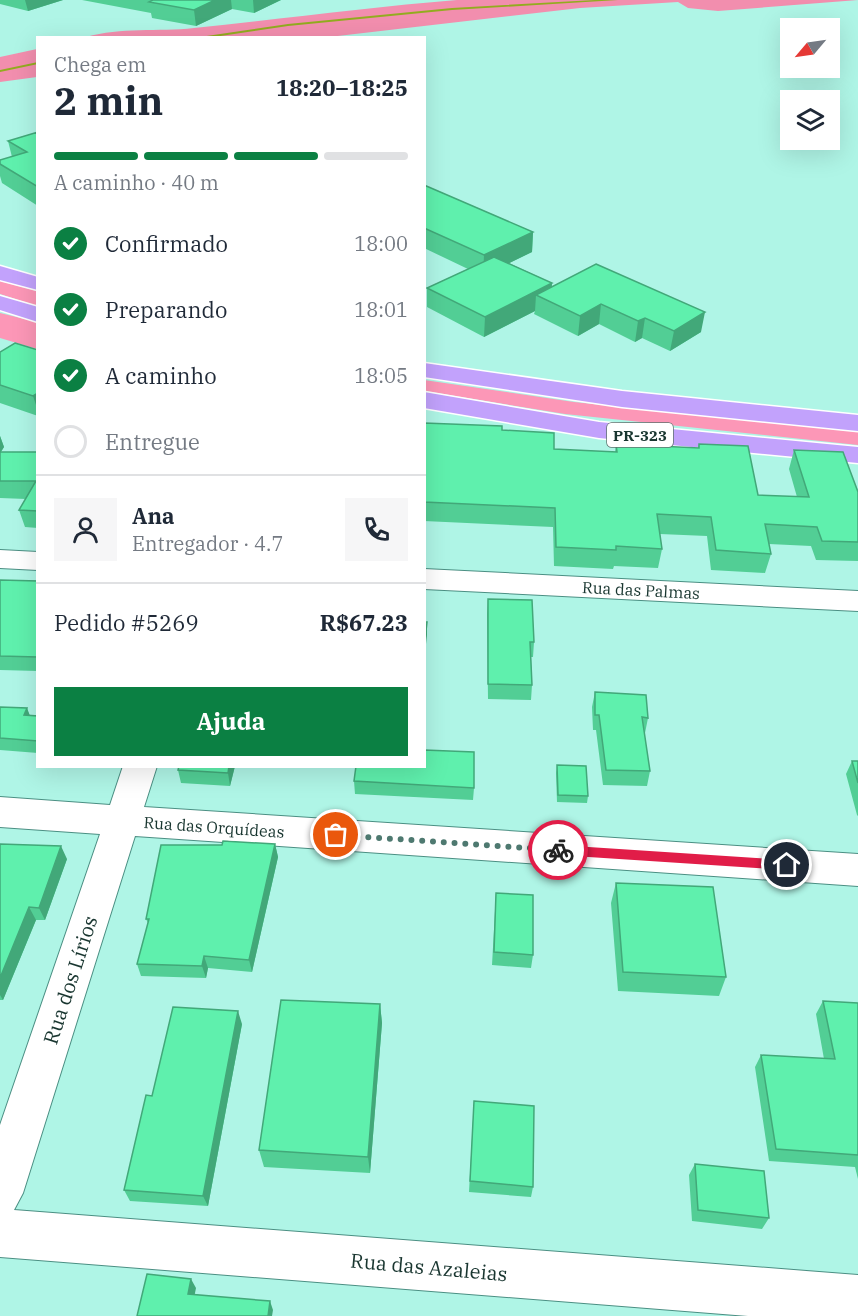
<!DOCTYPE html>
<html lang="pt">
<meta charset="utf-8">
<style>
:root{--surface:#fff;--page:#f6f6f7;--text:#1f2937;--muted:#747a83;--line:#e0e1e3;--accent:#0b8043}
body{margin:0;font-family:"IBM Plex Serif",serif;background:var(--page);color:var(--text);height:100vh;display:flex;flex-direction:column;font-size:22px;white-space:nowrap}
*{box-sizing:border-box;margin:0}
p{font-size:20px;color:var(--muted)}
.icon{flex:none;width:33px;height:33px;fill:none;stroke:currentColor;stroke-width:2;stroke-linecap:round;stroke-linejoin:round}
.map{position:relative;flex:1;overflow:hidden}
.drawer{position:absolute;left:36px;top:36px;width:390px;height:732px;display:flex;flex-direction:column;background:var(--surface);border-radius:0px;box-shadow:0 6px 24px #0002}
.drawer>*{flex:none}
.needle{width:39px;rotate:241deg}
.controls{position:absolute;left:780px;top:18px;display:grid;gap:12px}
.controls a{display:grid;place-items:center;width:60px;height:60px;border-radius:0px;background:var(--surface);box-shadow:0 6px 24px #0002;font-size:30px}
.pin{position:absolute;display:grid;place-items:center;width:51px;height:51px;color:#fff;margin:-26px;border:3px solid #fff;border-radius:50%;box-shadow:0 2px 6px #0007}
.courier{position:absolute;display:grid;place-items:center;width:60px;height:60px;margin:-30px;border:4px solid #e11d48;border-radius:50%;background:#fff;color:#222;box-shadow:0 2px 8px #0007}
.head em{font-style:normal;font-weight:800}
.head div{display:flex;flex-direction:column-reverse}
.head{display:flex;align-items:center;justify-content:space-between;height:102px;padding:0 18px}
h1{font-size:39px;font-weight:800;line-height:45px}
.bar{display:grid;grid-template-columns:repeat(4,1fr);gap:9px 6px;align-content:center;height:72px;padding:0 18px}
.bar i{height:8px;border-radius:4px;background:var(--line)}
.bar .selected{background:var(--accent)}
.bar p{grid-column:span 4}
.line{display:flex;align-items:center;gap:15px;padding:0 18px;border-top:2px solid var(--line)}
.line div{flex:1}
.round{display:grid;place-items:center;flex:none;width:63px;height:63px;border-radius:0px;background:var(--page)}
ol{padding:0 18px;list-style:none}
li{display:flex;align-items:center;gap:18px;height:66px}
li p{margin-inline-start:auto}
li .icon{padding:6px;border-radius:50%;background:var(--accent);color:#fff;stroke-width:4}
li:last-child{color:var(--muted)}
li i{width:33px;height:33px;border:3px solid var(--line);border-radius:50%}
.cta{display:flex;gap:12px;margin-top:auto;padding:12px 18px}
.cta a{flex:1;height:69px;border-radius:0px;background:var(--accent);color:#fff;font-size:24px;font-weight:800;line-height:69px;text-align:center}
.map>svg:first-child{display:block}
.green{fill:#fc97b7}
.forest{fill:#f28eae}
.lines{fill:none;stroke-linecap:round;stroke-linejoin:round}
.stream{fill:#92ac1f;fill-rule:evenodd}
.minor-casing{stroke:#4b8f83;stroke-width:2}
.highway-casing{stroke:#fff;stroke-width:3}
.minor{fill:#fff;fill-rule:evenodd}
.highway{fill:#c2a2fc;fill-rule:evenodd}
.wall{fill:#52ce95}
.shaded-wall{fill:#42a879}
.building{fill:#5ff0ad;stroke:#42a879;stroke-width:1.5}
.route{fill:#e11d48}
.done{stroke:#4e7970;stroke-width:6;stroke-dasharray:0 10.8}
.labels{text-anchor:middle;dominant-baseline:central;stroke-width:6;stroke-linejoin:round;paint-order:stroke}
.shield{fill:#fff;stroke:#5e726e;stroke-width:1.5}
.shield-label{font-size:15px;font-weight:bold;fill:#193630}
.street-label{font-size:16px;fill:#193630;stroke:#fff}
.near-street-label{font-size:20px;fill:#193630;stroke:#fff}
</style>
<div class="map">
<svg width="858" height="1316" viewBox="0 0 858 1316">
<rect width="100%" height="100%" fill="#aff5e6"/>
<path class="green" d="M 0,281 L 37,291 L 37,306 L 0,294 Z
M 0,313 L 37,322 L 37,349 L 0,338 Z
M 424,380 L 574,402 L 858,432 L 858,445 L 565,414 L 425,391 Z"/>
<path class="forest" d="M 457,0 L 858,0 L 718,11 L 688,8 L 678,2 L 580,8 L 329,37 L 86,37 C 121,27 158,32 194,28 C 282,19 369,7 457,0 Z
M 37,49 L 37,77 L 0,82 L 0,57 Z"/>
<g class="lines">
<path class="stream" d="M 595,0 L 618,0 L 452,10 L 288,26 L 207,38 L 193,38 L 288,24 L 452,8 Z
M 38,62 L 38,64 L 0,72 L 0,70 Z"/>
<defs>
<path id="minor" d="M 0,550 L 38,552 L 38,570 L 0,568 Z
M 424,569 L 858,591 L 858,611 L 424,589 Z
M 123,766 L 157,766 L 144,807 L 858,854 L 858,886 L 135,836 L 23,1193 L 14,1210 L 858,1275 L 858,1316 L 748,1316 L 0,1257 L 0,1125 L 100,834 L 0,827 L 0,797 L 110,805 Z"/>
<path id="highway" d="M 0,266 L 38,277 L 38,290 L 0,280 Z
M 0,296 L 38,307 L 38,322 L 0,310 Z
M 424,363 L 622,391 L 858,415 L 858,431 L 622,407 L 424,377 Z
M 424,392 L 599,422 L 858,447 L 858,463 L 599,438 L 424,408 Z"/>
</defs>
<use href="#minor" class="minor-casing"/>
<use href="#highway" class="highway-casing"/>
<use href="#minor" class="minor"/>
<use href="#highway" class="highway"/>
</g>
<path class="wall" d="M 0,0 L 63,0 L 28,11 L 0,4 Z
M 82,0 L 281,0 L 254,13 L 232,9 L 196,26 L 152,18 L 151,13 Z
M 38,132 L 38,206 L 2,183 L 0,176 L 0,160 L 12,157 L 8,141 Z
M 424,185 L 533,232 L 532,252 L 509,263 L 552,283 L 552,287 L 701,332 L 670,351 L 642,338 L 635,342 L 599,324 L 578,336 L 534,314 L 535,311 L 484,337 L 427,307 L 427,288 L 468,269 L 424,248 Z
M 38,350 L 38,416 L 0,403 L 0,352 Z
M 424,423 L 502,430 L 554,449 L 615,452 L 616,444 L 698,448 L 699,444 L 758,495 L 797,497 L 789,469 L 794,450 L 858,492 L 858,561 L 816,560 L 811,546 L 769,544 L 771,554 L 765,573 L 711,570 L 707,536 L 660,534 L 662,549 L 658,568 L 614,566 L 613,569 L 554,566 L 553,527 L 424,521 Z
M 0,436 L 4,447 L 1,452 L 38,452 L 38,528 L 25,527 L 19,510 L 26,499 L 0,498 Z
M 0,580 L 38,581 L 38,671 L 0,670 Z
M 488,599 L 534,642 L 533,657 L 531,657 L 532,685 L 531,700 L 488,699 L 487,614 Z
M 595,692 L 648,718 L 645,733 L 644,732 L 650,771 L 647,786 L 603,785 L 596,730 L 593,730 L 592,707 Z
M 0,707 L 27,708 L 29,715 L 38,716 L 38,753 L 0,750 Z
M 852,761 L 858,761 L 858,816 L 857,815 L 846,774 Z
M 557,765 L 588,796 L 587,803 L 557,802 L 556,773 Z
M 179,766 L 235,766 L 230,786 L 181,783 L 178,770 Z
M 354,781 L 474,788 L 473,800 L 355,794 Z
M 0,844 L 67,859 L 45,920 L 36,920 L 3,1000 L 0,1000 Z
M 275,844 L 278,857 L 252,972 L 208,968 L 206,978 L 141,976 L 137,964 L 148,923 L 146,919 L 222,845 Z
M 616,883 L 726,977 L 719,996 L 618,991 L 611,903 Z
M 496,893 L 533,955 L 531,968 L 492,965 Z
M 823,1001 L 858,1003 L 858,1179 L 855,1167 L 769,1161 L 755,1067 L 761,1055 L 824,1059 L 816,1014 Z
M 380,1004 L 382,1023 L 370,1173 L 264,1167 L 259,1150 Z
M 242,1024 L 208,1206 L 130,1201 L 124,1190 L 152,1096 Z
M 474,1101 L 533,1187 L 531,1197 L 469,1192 Z
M 695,1164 L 769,1218 L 762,1229 L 692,1221 L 689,1175 Z"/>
<path class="shaded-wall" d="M 25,0 L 63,0 L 28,11 Z
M 215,0 L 231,0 L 232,9 L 196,26 L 194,10 Z
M 253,0 L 281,0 L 254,13 Z
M 533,232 L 532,252 L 483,276 L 484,255 Z
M 552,283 L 550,302 L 536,295 L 535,311 L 484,337 L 485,317 Z
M 601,304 L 599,324 L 578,336 L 580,316 Z
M 705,312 L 701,332 L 670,351 L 674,331 Z
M 645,318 L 642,338 L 635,342 L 638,321 Z
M 38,393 L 38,411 L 33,396 Z
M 0,436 L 4,447 L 0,453 Z
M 427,622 L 427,635 L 424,662 L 424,649 Z
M 27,708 L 32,721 L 24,715 Z
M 229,766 L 235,766 L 230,786 L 228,773 Z
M 275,844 L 278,857 L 252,972 L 249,960 Z
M 61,846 L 67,859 L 45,920 L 39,908 Z
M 29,907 L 36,920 L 3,1000 L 0,995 L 0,978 Z
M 204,956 L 208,968 L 206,978 L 202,966 Z
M 380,1004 L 382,1023 L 370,1173 L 368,1157 Z
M 238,1011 L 242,1024 L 208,1206 L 203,1196 Z
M 191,1279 L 196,1288 L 193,1303 L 188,1294 Z
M 270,1301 L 273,1310 L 272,1316 L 268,1316 Z"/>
<path class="building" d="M 153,0 L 215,0 L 194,10 L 149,2 Z
M 38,132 L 38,187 L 0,164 L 0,160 L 27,152 L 8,141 Z
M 424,185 L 533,232 L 484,255 L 424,228 Z
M 494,257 L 552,283 L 485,317 L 427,288 Z
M 596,264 L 705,312 L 674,331 L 645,318 L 638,321 L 601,304 L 580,316 L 536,295 Z
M 15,343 L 38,350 L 38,393 L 33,396 L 0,385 L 0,352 Z
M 424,423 L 502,426 L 502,430 L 554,433 L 554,449 L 617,452 L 616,444 L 699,448 L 699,444 L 748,446 L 758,495 L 809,497 L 794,450 L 843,452 L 858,492 L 858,542 L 822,541 L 817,527 L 765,524 L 771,554 L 716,550 L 711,517 L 657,514 L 662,549 L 616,546 L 616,550 L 556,547 L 555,508 L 424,502 Z
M 0,452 L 38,452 L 38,511 L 19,510 L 36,481 L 0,481 Z
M 0,580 L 38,581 L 38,657 L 0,656 Z
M 488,599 L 532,600 L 534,642 L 530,642 L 532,685 L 488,684 Z
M 424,622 L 427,622 L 424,649 Z
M 595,692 L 646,695 L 648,718 L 642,717 L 650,771 L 606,770 L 599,715 L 595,715 Z
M 0,707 L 27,708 L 24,715 L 38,716 L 38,741 L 0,738 Z
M 424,750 L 474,752 L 474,788 L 354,781 L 356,766 L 424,766 Z
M 852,761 L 858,761 L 858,783 Z
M 557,765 L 586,766 L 588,796 L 558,795 Z
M 179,766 L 229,766 L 228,773 L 178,770 Z
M 223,841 L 275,844 L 249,960 L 204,956 L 202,966 L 137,964 L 149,919 L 146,919 L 161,845 L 222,845 Z
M 0,844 L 61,846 L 39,908 L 29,907 L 0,978 Z
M 616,883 L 713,887 L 726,977 L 623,972 Z
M 496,893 L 533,895 L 533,955 L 494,952 Z
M 281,1000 L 380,1004 L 368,1157 L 259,1150 Z
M 823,1001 L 858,1003 L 858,1155 L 776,1149 L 761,1055 L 835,1059 Z
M 173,1007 L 238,1011 L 203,1196 L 124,1190 L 146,1095 L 152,1096 Z
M 474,1101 L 534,1106 L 533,1187 L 470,1181 Z
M 695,1164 L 764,1171 L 769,1218 L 698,1210 Z
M 147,1274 L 191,1279 L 188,1294 L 270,1301 L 268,1316 L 137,1316 Z"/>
<path class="route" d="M 558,845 L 787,860 L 793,865 L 787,870 L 558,855 L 552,850 Z"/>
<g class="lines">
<path class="done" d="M 336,835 L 558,850"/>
</g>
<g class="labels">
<rect class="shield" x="607" y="423" width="66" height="24" rx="4.5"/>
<g class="shield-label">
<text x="640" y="435">PR-323</text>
</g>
<g class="street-label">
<text transform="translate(641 590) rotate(3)">Rua das Palmas</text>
<text transform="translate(214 827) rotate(4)">Rua das Orquídeas</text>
</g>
<g class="near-street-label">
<text transform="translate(70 980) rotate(-72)">Rua dos Lírios</text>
<text transform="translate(429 1267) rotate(5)">Rua das Azaleias</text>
</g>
</g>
</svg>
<div class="controls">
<a><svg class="needle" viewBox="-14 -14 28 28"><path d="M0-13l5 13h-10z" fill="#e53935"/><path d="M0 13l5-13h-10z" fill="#747a83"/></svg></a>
<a><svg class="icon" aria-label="layers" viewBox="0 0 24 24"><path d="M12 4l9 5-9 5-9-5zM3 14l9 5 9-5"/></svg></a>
</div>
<div class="pin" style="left:336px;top:835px;background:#ea580c"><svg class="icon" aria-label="bag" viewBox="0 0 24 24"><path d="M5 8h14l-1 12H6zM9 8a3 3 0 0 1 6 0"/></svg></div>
<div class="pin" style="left:787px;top:865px;background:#1f2937"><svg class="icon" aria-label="home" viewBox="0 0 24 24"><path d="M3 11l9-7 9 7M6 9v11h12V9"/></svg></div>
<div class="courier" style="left:558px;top:850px"><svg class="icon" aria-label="bike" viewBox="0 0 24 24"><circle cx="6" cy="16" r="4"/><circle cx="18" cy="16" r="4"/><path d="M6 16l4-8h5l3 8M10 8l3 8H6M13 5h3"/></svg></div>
<section class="drawer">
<div class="head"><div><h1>2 min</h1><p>Chega em</p></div><em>18:20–18:25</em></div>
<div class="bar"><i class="selected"></i><i class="selected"></i><i class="selected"></i><i></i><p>A caminho · 40 m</p></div>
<ol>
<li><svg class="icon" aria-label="check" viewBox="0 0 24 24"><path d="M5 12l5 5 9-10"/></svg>Confirmado<p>18:00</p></li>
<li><svg class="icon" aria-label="check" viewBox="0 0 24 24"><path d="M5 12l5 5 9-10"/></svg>Preparando<p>18:01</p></li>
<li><svg class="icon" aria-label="check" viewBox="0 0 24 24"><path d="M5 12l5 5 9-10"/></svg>A caminho<p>18:05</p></li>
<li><i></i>Entregue</li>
</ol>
<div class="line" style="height:108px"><a class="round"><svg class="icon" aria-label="person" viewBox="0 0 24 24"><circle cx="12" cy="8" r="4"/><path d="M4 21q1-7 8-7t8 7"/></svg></a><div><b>Ana</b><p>Entregador · 4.7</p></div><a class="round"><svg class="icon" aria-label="phone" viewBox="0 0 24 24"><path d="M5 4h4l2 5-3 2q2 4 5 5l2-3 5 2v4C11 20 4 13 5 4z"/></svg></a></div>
<div class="line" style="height:78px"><div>Pedido #5269</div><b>R$67.23</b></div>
<div class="cta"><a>Ajuda</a></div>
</section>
</div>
